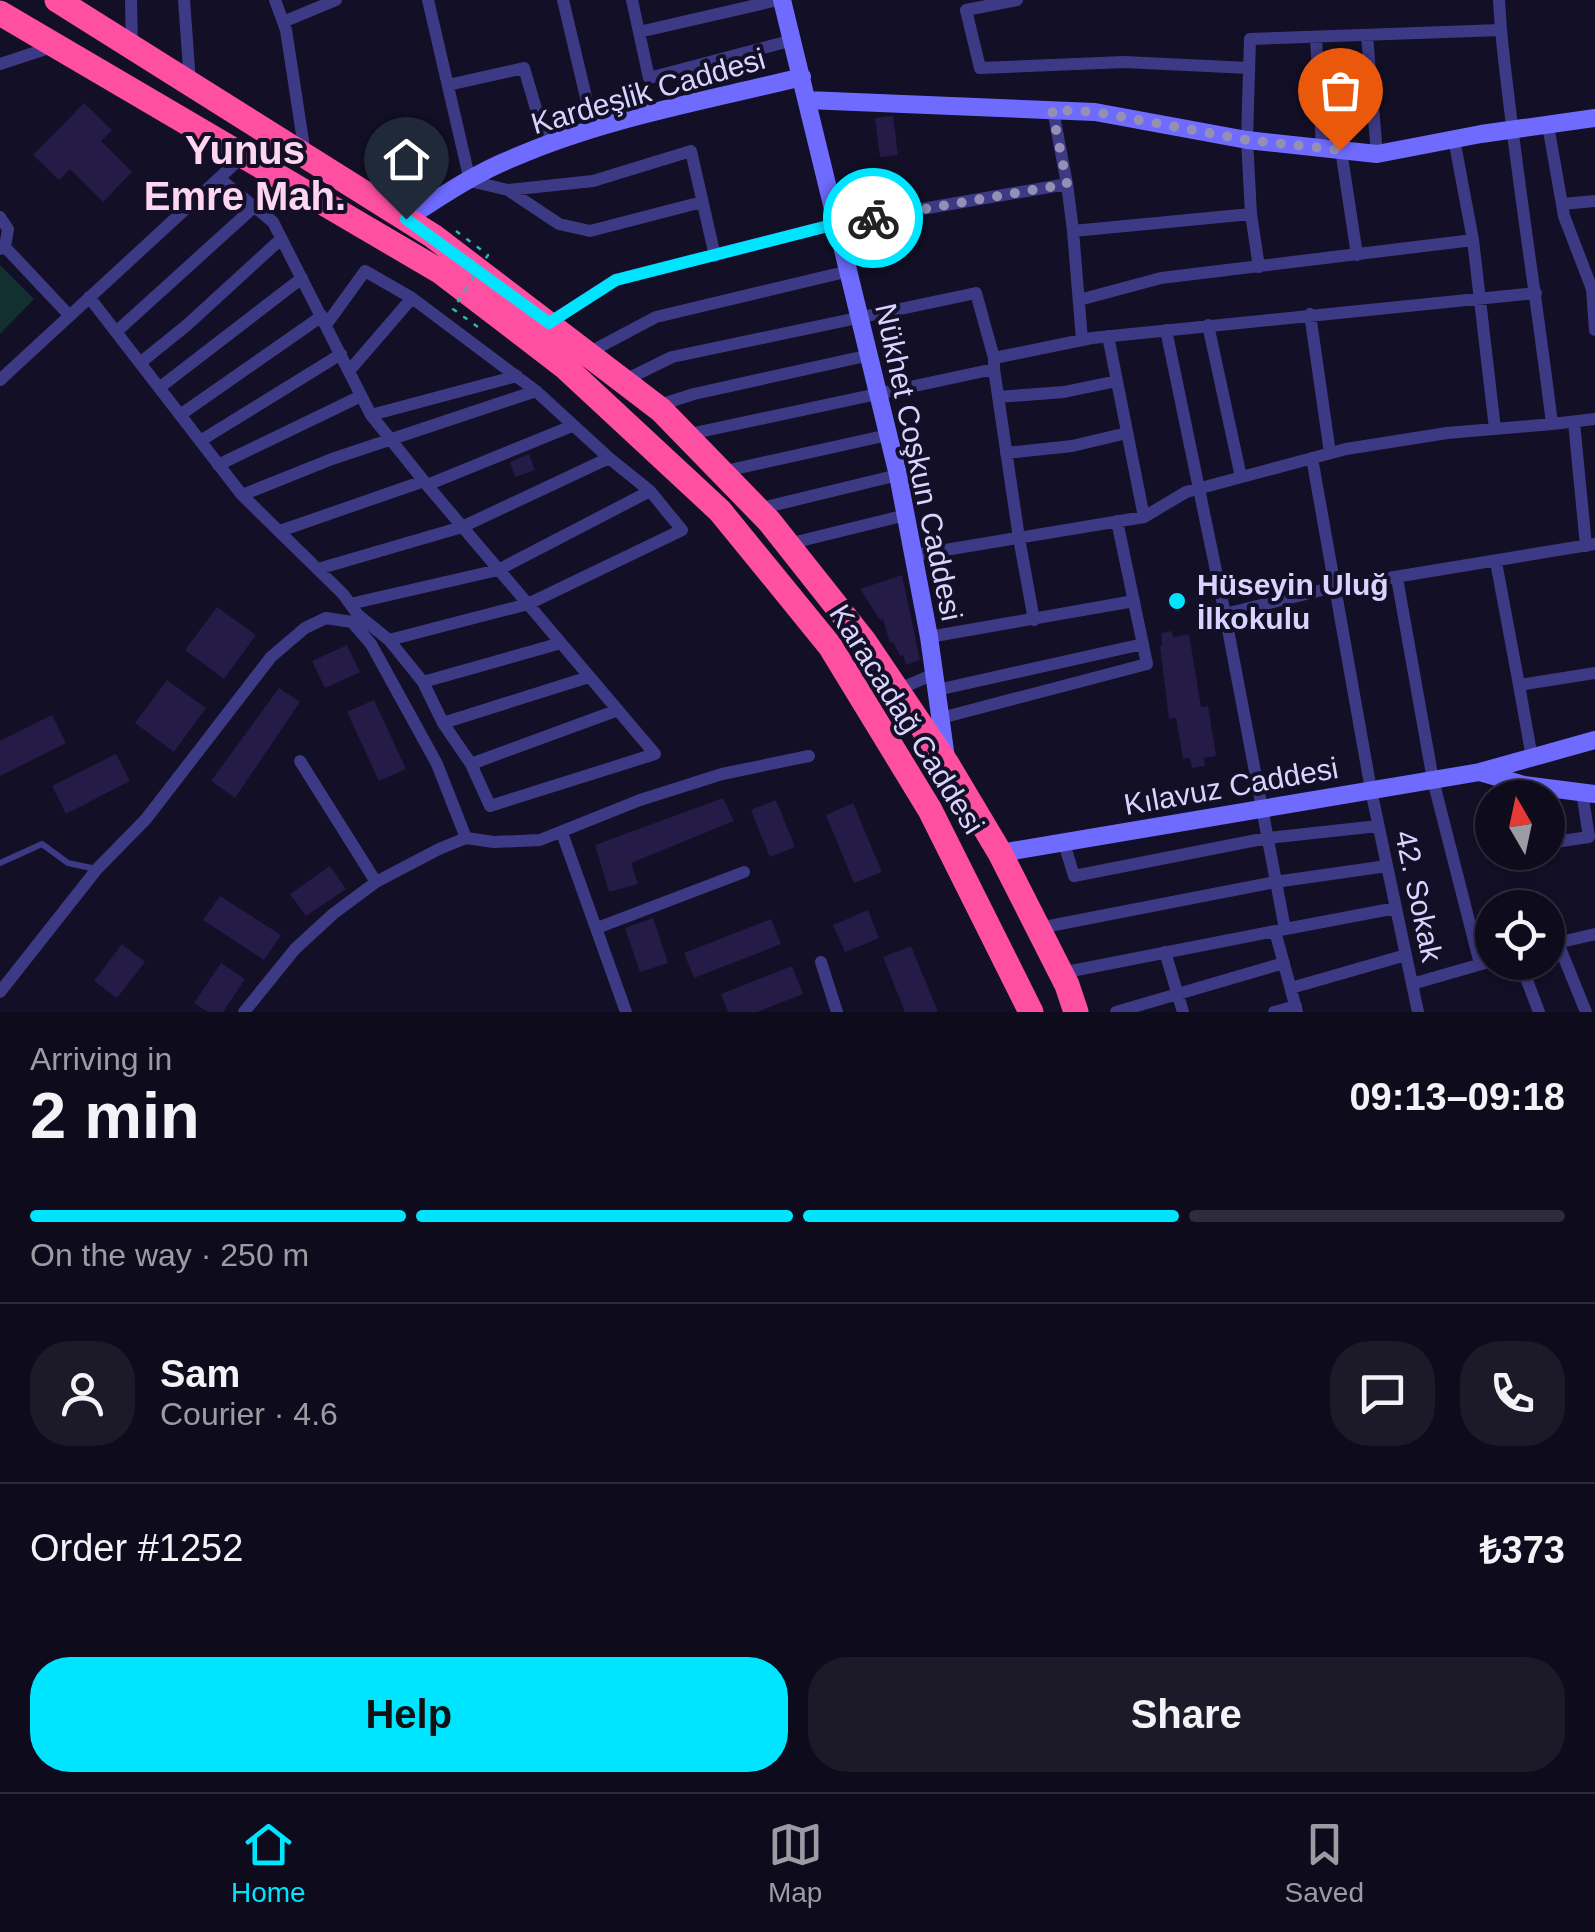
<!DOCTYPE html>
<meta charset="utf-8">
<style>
:root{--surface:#0e0b1c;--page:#1c1929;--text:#f1f3f6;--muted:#9b9ba3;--line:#2e2b3b;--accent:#00e5ff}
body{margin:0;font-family:Arial,sans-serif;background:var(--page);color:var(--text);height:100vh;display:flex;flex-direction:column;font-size:38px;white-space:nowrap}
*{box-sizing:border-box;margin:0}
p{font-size:32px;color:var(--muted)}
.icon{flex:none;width:55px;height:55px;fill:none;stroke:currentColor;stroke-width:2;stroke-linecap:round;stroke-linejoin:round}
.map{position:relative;height:1012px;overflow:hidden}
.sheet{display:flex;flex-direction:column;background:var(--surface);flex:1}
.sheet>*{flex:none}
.needle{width:65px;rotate:351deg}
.buttons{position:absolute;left:1475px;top:780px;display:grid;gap:20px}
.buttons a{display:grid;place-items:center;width:90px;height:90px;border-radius:50%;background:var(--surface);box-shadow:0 5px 15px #0003,0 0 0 2px var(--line);font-size:50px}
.pin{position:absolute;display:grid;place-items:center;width:85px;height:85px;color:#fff;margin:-102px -42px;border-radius:50% 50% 50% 0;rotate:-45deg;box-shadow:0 0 10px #0007}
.pin .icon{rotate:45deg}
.courier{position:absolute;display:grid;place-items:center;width:100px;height:100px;margin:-50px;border:8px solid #00e5ff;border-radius:50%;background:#fff;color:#222;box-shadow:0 2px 12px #0007}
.overview em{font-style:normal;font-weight:600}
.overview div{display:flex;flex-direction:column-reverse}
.overview{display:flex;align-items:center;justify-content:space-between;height:170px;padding:0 30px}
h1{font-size:65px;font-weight:600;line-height:75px}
.bar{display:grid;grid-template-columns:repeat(4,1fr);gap:15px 10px;align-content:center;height:120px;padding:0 30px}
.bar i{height:12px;border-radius:8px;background:var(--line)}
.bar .active{background:var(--accent)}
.bar p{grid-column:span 4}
.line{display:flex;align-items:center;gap:25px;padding:0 30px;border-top:2px solid var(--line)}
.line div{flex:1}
.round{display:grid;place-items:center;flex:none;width:105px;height:105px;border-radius:40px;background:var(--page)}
.primary-button{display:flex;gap:20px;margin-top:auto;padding:20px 30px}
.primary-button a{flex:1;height:115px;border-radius:40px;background:var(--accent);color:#111;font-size:40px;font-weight:600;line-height:115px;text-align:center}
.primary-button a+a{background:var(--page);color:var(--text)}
.menu{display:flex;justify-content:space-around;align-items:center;height:140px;border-top:2px solid var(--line);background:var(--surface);font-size:28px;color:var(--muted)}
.menu a{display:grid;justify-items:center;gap:5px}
.menu .active{color:var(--accent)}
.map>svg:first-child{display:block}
.green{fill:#12302f}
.building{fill:#241b47}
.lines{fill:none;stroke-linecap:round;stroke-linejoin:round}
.lane{stroke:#3d3a85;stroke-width:6}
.street{stroke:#3d3a85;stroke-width:12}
.secondary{stroke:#6f6bff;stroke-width:18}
.highway{stroke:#ff4fa3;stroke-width:25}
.path-bridge{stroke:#2fb8b0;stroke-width:2.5;stroke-dasharray:5 8;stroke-linecap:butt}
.done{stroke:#948fb3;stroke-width:10;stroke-dasharray:0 18}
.route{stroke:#00e5ff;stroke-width:12}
.poi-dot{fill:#00e5ff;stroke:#130f26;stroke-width:4}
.labels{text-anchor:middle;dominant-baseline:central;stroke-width:8;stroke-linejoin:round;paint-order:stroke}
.street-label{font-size:30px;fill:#d9d4ff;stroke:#130f26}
.poi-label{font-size:30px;font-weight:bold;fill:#d9d4ff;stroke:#130f26;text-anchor:start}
.district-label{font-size:40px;font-weight:bold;fill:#ffd6f0;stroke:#130f26}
</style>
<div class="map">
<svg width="1595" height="1012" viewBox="0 0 1595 1012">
<rect width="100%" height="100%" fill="#130f26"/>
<path class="green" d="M 0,265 L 34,299 L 0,334 Z"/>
<path class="building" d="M 84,103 L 112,130 L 101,141 L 132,172 L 103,202 L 70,169 L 59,180 L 33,155 Z
M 893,116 L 898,155 L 880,157 L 875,118 Z
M 529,454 L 535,470 L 515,477 L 510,462 Z
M 902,575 L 920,660 L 906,665 L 903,655 L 900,656 L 893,642 L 890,643 L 883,619 L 880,620 L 860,589 Z
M 217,607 L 256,635 L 224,679 L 185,650 Z
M 1172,631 L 1173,637 L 1189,634 L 1201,707 L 1208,706 L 1216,756 L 1204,758 L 1205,766 L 1192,768 L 1190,758 L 1183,759 L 1176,718 L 1169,719 L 1160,646 L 1162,645 L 1161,633 Z
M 347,645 L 360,672 L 325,688 L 312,661 Z
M 167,680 L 206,708 L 174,752 L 135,723 Z
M 279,688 L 300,702 L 235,798 L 211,781 Z
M 374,700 L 406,769 L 379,781 L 347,712 Z
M 52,715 L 66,743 L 0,776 L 0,741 Z
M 116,754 L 130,781 L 66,814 L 52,786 Z
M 723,798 L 734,821 L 631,863 L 638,884 L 609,892 L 595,845 Z
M 776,800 L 795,847 L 770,857 L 751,810 Z
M 853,803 L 882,872 L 854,883 L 826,815 Z
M 330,866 L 346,889 L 306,916 L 290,894 Z
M 220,896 L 281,935 L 264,960 L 203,920 Z
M 868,910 L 879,938 L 845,952 L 833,925 Z
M 653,918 L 668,963 L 640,972 L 625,928 Z
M 771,919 L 781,944 L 694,978 L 684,953 Z
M 122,944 L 145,962 L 117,998 L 94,981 Z
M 911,946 L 938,1012 L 905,1012 L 883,957 Z
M 221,963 L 245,979 L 223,1012 L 208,1012 L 194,1003 Z
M 792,966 L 803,994 L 757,1012 L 728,1012 L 721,994 Z"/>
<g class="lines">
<path class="lane" d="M 0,863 L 42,844 L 68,863 L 96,869"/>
<path class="street" d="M 131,0 L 132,47
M 184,0 L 190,82
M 275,0 L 286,30 L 305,154
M 428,0 L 470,181 L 508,190 L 593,181 L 691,151 L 715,256
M 563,0 L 594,131
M 632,0 L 649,78 L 793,40
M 1017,0 L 966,10 L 980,68 L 1124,62 L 1249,68
M 283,22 L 336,0
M 1501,30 C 1514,162 1536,292 1552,424 L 1595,419
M 639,32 L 778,0
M 1367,36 L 1377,154
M 1316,38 L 1322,148
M 0,64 L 55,46
M 448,85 L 524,68 L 547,146
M 1548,125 L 1564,216 L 1592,289 L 1595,330
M 1341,150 L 1357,255
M 1067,184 L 1073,231 L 1251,214 L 1247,140 L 1250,39 L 1501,30 L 1499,0
M 508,190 L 559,224 L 590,231 L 702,202
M 1562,204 L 1595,201
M 1251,214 L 1259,267
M 0,217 L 8,229 L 5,247
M 1073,231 L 1082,340
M 1473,240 L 1495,429
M 0,249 L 5,247 L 69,315
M 89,297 L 242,495 L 343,594 L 358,615 L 389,640 L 423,682 L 443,723 L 471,764 L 490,806 L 655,754 L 427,485 L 371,415 L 273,222 L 220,179
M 1079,300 L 1161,278 L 1473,240 L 1454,139
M 1310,314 L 1330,453
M 549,323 L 615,280 L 835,224 L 1067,184 L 1053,110
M 326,325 L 365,271 L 412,298 L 536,391 L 609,458 L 650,491 L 682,530 L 528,604 L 389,640
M 1208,325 L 1241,477
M 1166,330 L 1225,614 L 1334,587 L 1595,544
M 116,332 L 254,207
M 1108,336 L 1144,517
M 588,353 L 656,317 L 849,271
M 140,363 L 187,325 L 281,239
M 994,369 L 994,358 L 1092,338 L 1536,293
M 349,371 L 412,298
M 0,380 L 243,156
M 623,381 L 672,357 L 976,293 L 994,358
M 159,388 L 302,278
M 998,397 L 1064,392 L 1117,381
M 656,406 L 694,394 L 870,355
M 180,415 L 322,316
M 371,415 L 517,376
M 1574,422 L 1586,546
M 685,435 L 994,369 L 1019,538 L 1034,620
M 200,441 L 341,354
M 1006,453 L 1072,446 L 1127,433
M 1312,458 L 1371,790 L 1418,1012
M 218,465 L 361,396
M 721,472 L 888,435
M 427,485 L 572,426
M 242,495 L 332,459 L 536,391
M 758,509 L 898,475
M 280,531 L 424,481
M 788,544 L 906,515
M 915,555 L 1144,517 L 1186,492 L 1346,449 L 1447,433 L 1552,424
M 1496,562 L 1519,685
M 318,569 L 462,527 L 609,458
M 1397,578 L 1433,780 L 1480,964
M 350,604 L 498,570 L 650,491
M 1225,614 L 1285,929
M 929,637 L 1134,601
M 423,682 L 561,643
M 897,690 L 934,674
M 937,690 L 1143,644
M 941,718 L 1147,664 L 1117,521
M 443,723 L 589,677
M 1532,758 L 1519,685 L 1595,673
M 300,761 L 376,882
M 471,764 L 618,710
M 1503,779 L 1507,798
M 562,833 L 626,1012
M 1064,843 L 1074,876 L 1267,838 L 1378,826
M 1548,843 L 1589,837 L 1582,792
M 597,928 L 744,872
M 1039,928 L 1275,882 L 1387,866
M 1558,943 L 1586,1012
M 1548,945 L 1595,934
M 1165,952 L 1183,1012
M 821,962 L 837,1012
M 1520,962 L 1539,1012
M 1061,973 L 1275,931
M 1412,984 L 1492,961
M 1291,988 L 1406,955
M 0,992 L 97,869 L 146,819 L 271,657 L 305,628 L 326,618 L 352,622 L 371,644 L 437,764 L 466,838
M 244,1012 L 295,949 L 333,914 L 376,882 L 439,849 L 466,838 L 494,842 L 540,840 L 640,800 L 722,774 L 809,756
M 1116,1012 L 1284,963
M 1274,1012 L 1296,1006
M 1297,1012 L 1275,931 L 1396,908"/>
<path class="secondary" d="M 782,0 L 898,475 L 929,637 L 946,758
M 807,100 L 1095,112 L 1247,140 L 1377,154 L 1481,134 L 1595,118
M 406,219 C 440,197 475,173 513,158 C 605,118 705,101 802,77
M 1480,772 L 1595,740
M 1000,853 L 1480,772 L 1524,785 L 1595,794"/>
<path class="highway" d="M 57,0 L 433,236 L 661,410 L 769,521 L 864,641 L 947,764 L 1000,853 L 1067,985 L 1076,1012
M 0,13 L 441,272 L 565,367 L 720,511 L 830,646 L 930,810 L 1031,1012"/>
<path class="path-bridge" d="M 456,231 L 488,255 L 453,309 L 478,327"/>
</g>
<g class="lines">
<path class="done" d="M 873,218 L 1067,184 L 1052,110 L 1095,112 L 1247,140 L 1340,150"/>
<path class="route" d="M 406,219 L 549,323 L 616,280 L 836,224 L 873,218"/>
</g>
<circle class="poi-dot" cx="1177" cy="601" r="10"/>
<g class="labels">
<g class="street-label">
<text transform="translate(648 91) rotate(-16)">Kardeşlik Caddesi</text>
<text transform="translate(919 462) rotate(78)">Nükhet Coşkun Caddesi</text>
<text transform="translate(907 719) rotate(58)">Karacadağ Caddesi</text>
<text transform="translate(1231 786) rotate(-10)">Kılavuz Caddesi</text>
<text transform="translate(1419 896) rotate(78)">42. Sokak</text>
</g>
<g class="poi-label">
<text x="1197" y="584">Hüseyin Uluğ<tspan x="1197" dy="34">İlkokulu</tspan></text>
</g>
<g class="district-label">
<text x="245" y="150">Yunus<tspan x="245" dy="46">Emre Mah.</tspan></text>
</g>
</g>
</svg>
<div class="buttons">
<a><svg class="needle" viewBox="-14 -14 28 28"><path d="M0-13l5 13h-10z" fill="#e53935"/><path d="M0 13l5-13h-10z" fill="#9b9ba3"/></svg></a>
<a><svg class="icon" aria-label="locate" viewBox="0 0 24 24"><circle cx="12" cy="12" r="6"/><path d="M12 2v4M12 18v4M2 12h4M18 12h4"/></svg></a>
</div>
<div class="pin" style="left:1340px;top:150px;background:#ea580c"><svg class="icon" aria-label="bag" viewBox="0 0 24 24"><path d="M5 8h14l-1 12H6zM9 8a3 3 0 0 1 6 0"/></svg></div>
<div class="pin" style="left:406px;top:219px;background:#1f2937"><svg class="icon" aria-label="home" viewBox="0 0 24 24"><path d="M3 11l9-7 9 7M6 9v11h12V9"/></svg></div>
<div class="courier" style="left:873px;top:218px"><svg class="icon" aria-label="bike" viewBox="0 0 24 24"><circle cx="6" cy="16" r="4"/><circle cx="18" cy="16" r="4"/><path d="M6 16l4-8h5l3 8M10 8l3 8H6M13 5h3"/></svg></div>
</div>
<section class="sheet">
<div class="overview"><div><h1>2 min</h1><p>Arriving in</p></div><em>09:13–09:18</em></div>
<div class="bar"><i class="active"></i><i class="active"></i><i class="active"></i><i></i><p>On the way · 250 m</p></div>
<div class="line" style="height:180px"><a class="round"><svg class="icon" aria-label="person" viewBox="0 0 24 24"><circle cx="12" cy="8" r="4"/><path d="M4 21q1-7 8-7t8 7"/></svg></a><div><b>Sam</b><p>Courier · 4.6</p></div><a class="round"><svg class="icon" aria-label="chat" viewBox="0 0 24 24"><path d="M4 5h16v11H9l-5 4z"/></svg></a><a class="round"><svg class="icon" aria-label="phone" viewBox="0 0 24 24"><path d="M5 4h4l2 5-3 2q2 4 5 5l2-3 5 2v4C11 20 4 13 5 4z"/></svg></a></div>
<div class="line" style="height:130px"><div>Order #1252</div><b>₺373</b></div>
<div class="primary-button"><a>Help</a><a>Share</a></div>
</section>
<nav class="menu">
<a class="active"><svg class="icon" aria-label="home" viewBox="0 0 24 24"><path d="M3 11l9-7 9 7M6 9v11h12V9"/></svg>Home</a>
<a><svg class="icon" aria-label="map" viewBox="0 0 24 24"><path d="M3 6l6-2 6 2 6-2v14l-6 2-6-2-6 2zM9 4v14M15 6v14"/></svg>Map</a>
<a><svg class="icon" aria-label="saved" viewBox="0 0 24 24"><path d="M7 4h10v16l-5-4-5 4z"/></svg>Saved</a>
</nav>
